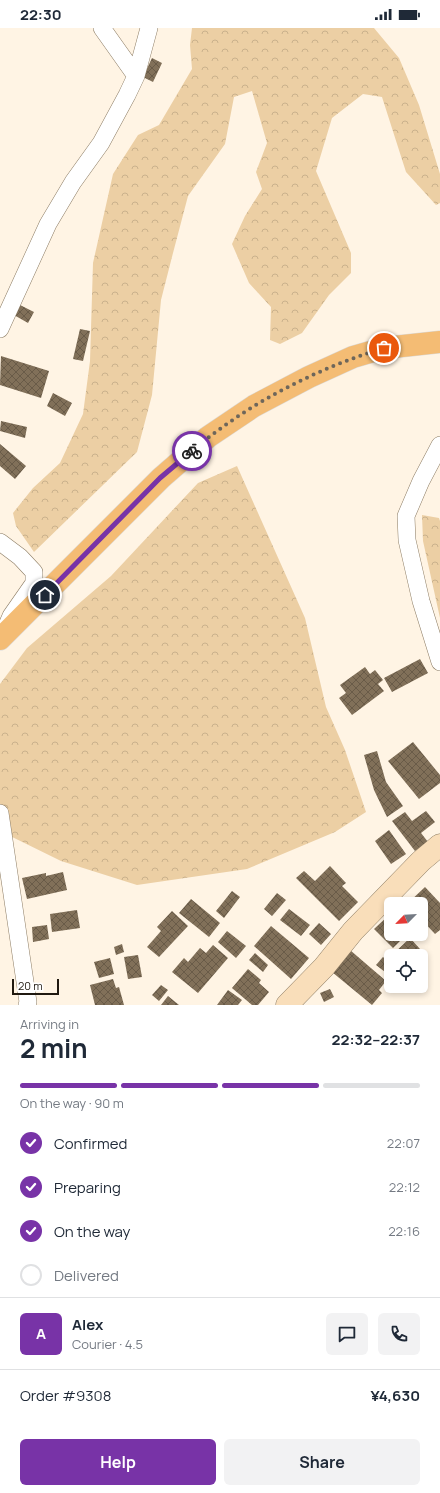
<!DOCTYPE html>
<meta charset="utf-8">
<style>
:root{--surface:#fff;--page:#f2f2f3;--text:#1f2937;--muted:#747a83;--line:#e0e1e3;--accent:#7833a7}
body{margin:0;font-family:Manrope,sans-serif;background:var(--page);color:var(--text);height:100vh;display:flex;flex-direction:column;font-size:15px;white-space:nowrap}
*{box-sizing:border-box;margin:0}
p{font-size:13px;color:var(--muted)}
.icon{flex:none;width:22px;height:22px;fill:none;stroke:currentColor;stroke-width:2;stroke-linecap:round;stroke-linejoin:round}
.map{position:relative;height:977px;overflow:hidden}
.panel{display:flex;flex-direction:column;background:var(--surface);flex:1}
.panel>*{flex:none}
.needle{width:26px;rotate:246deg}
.tools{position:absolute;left:384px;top:869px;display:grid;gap:8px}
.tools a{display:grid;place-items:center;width:44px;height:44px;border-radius:6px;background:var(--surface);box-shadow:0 2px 6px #0003;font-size:20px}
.scale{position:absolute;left:12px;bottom:10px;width:47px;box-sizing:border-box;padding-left:4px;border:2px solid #201910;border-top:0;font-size:11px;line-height:14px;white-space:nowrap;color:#201910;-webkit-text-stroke:3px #fff;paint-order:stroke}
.pin{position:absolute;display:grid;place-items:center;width:34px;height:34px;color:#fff;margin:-17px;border:2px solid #fff;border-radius:50%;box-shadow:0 1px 4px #0007}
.courier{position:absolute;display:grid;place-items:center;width:40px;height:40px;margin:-20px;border:3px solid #7833a7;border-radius:50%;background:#fff;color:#222;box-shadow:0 1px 5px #0007}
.summary em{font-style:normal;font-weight:700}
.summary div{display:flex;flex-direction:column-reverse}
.summary{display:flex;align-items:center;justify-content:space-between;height:68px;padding:0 20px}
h1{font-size:26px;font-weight:700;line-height:30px}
.bar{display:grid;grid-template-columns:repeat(4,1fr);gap:6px 4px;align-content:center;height:48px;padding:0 20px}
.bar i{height:5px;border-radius:3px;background:var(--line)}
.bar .selected{background:var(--accent)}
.bar p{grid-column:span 4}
.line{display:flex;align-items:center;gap:10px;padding:0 20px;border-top:1px solid var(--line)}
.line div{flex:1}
.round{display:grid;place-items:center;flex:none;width:42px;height:42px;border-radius:6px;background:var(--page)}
ol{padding:0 20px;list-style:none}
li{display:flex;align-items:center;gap:12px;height:44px}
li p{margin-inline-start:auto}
li .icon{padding:4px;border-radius:50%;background:var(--accent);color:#fff;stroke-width:4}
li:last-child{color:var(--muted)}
li i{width:22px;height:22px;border:2px solid var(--line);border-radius:50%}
.primary-button{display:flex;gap:8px;margin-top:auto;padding:8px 20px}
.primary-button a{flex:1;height:46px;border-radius:6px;background:var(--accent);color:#fff;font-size:16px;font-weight:700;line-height:46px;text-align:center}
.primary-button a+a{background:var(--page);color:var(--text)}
.status{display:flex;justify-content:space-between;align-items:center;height:28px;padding:0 20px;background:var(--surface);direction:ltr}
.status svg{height:11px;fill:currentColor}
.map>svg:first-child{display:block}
.forest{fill:url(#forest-crowns)}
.building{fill:url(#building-cross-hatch)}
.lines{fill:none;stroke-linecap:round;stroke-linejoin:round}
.street-casing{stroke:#8c7c64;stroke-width:18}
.secondary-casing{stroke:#8c7c64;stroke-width:23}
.primary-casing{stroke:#dbdad9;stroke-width:23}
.street{stroke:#fff;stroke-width:17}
.secondary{stroke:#f9deba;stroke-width:22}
.primary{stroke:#f4bc74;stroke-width:22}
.done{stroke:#6e665a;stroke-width:4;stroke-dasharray:0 7.2}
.route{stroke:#7833a7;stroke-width:5}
</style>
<div class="status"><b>22:30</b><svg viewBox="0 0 49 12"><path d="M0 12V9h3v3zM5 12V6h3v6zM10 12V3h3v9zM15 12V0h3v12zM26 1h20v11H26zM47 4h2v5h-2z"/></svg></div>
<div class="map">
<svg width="440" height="977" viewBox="0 0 440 977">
<defs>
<pattern id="forest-crowns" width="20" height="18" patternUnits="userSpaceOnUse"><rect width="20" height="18" fill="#eccfa4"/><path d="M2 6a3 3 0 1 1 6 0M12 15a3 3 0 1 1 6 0" fill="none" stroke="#cab18c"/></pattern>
<pattern id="building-cross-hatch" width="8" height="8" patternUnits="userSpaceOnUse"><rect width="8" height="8" fill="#817059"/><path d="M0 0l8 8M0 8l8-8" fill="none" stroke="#695b48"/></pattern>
</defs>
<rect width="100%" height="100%" fill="#fff4e4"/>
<path class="forest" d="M 192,0 L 374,0 L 399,30 L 419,77 L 440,146 L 440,175 L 436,177 L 406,144 L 382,69 L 363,66 L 332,90 L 316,143 L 351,225 L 351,245 L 329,267 L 302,305 L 280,316 L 270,312 L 271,279 L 249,255 L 232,216 L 245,188 L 262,161 L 256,144 L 267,115 L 252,63 L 234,69 L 225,116 L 188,168 L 173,225 L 161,272 L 152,367 L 137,424 L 34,524 L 16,498 L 13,485 L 33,460 L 60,435 L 83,386 L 90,333 L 93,235 L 113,146 L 138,107 L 159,97 L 192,41 L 190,17 Z
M 237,438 L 305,590 L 326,679 L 345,722 L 366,784 L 335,804 L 247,841 L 137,857 L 61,833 L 0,803 L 0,656 L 27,620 L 111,548 L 198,455 Z
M 422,487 L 439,490 L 440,493 L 440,590 L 423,513 Z"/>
<path class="building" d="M 152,30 L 162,35 L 153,54 L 143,49 Z
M 20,277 L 34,284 L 28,295 L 14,287 Z
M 80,301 L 90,303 L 83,333 L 73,331 Z
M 1,328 L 49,343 L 41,370 L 0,357 Z
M 53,365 L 72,375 L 65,388 L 47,378 Z
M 1,393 L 27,399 L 25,410 L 0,403 Z
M 0,416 L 26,438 L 15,451 L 0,438 Z
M 420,631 L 428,645 L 392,664 L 384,650 Z
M 365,639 L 370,646 L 375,642 L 383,652 L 378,656 L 384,663 L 352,687 L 339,670 L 346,665 L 340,657 Z
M 413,714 L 440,747 L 440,755 L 419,771 L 388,733 Z
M 377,723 L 386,754 L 403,778 L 387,789 L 374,762 L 364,727 Z
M 426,783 L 435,794 L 421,805 L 428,814 L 415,823 L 392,793 L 405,784 L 412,793 Z
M 389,802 L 406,826 L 391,836 L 375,813 Z
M 330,838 L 346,855 L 342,858 L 358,874 L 339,893 L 296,850 L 304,843 L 315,853 Z
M 63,844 L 67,862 L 27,871 L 22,850 L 46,845 L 46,848 Z
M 425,859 L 440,875 L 440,902 L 435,906 L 421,891 L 421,876 L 407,876 Z
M 232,863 L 240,869 L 224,890 L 216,883 Z
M 277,865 L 286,872 L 272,888 L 264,881 Z
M 191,871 L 220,895 L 209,909 L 179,885 Z
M 289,881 L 310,897 L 301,908 L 280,892 Z
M 77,882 L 80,900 L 52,904 L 50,886 Z
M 172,883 L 188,898 L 159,929 L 147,919 L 161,903 L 157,899 Z
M 388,888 L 391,891 L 391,906 L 406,907 L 393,920 L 374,901 Z
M 319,895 L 331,906 L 321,917 L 309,906 Z
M 47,897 L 49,911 L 33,914 L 32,899 Z
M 271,898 L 309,930 L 291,951 L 254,918 Z
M 227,903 L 246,918 L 236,930 L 218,914 Z
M 410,910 L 420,921 L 413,928 L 391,928 Z
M 122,916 L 124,924 L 116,927 L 114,919 Z
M 213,917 L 228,930 L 198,965 L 172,944 L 184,930 L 188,934 L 200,920 L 206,925 Z
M 350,922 L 386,953 L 379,962 L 382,965 L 372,977 L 332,944 Z
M 255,925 L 268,937 L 263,944 L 249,932 Z
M 138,927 L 142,949 L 128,951 L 124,929 Z
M 383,929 L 391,936 L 391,945 L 389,947 L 376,937 Z
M 110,930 L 114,946 L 99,950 L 94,934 Z
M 248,941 L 261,952 L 259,955 L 269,964 L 258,977 L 252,977 L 232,960 Z
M 113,951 L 116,960 L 119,959 L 124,977 L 95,977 L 90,957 Z
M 161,957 L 168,962 L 159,973 L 152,967 Z
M 330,961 L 334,969 L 324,974 L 320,965 Z
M 228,962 L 242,972 L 238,977 L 217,977 Z
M 168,968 L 179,977 L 161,977 Z"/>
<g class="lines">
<defs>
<path id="street" d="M 102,0 L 136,48
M 0,301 L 48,196 L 73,154 L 101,115 L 127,67 L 136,48 L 149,0
M 440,417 L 421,453 L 406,488 L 407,512 L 421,573 L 440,634
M 0,514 L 20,529 L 34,544 L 34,555 L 11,588 L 8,595
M 0,785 L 28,974 L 27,977"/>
<path id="secondary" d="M 287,977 L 324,939 L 353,903 L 421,833 L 440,817"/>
<path id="primary" d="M 0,611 L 161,450 L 208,409 L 254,378 L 309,349 L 353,329 L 384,320 L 440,314"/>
</defs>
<use href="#street" class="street-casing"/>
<use href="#secondary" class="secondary-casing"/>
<use href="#primary" class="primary-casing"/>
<use href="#street" class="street"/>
<use href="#secondary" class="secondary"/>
<use href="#primary" class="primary"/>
</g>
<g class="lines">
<path class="done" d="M 192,423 C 247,376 315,341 384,320"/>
<path class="route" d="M 45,567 L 160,450 L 192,423"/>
</g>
</svg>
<div class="tools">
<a><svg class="needle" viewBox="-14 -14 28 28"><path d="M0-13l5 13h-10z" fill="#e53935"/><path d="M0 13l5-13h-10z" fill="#747a83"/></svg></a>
<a><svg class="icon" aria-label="locate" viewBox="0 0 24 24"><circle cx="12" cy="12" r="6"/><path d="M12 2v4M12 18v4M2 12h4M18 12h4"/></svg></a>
</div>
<div class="scale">20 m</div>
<div class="pin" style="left:384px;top:320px;background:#ea580c"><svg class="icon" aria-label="bag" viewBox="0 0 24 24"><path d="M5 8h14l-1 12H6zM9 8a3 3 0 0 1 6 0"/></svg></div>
<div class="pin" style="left:45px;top:567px;background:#1f2937"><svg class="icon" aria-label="home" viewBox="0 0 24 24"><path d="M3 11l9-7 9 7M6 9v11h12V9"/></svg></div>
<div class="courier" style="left:192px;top:423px"><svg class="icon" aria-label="bike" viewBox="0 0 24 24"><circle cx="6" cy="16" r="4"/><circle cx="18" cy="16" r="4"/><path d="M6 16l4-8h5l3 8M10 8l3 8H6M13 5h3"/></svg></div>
</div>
<section class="panel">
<div class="summary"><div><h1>2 min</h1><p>Arriving in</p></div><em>22:32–22:37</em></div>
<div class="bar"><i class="selected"></i><i class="selected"></i><i class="selected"></i><i></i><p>On the way · 90 m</p></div>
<ol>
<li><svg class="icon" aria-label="check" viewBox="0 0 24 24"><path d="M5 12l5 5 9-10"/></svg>Confirmed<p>22:07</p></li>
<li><svg class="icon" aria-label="check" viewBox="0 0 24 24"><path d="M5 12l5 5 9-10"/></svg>Preparing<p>22:12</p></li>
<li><svg class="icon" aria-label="check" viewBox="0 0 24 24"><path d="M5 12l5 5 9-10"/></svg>On the way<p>22:16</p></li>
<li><i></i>Delivered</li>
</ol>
<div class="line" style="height:72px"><b class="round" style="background:var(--accent);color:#fff">A</b><div><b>Alex</b><p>Courier · 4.5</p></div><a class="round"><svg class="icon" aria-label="chat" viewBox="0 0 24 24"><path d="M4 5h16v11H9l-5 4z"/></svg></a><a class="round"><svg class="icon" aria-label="phone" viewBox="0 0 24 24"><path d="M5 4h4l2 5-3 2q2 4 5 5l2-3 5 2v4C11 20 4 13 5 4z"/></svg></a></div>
<div class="line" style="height:52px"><div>Order #9308</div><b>¥4,630</b></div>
<div class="primary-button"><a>Help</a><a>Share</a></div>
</section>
